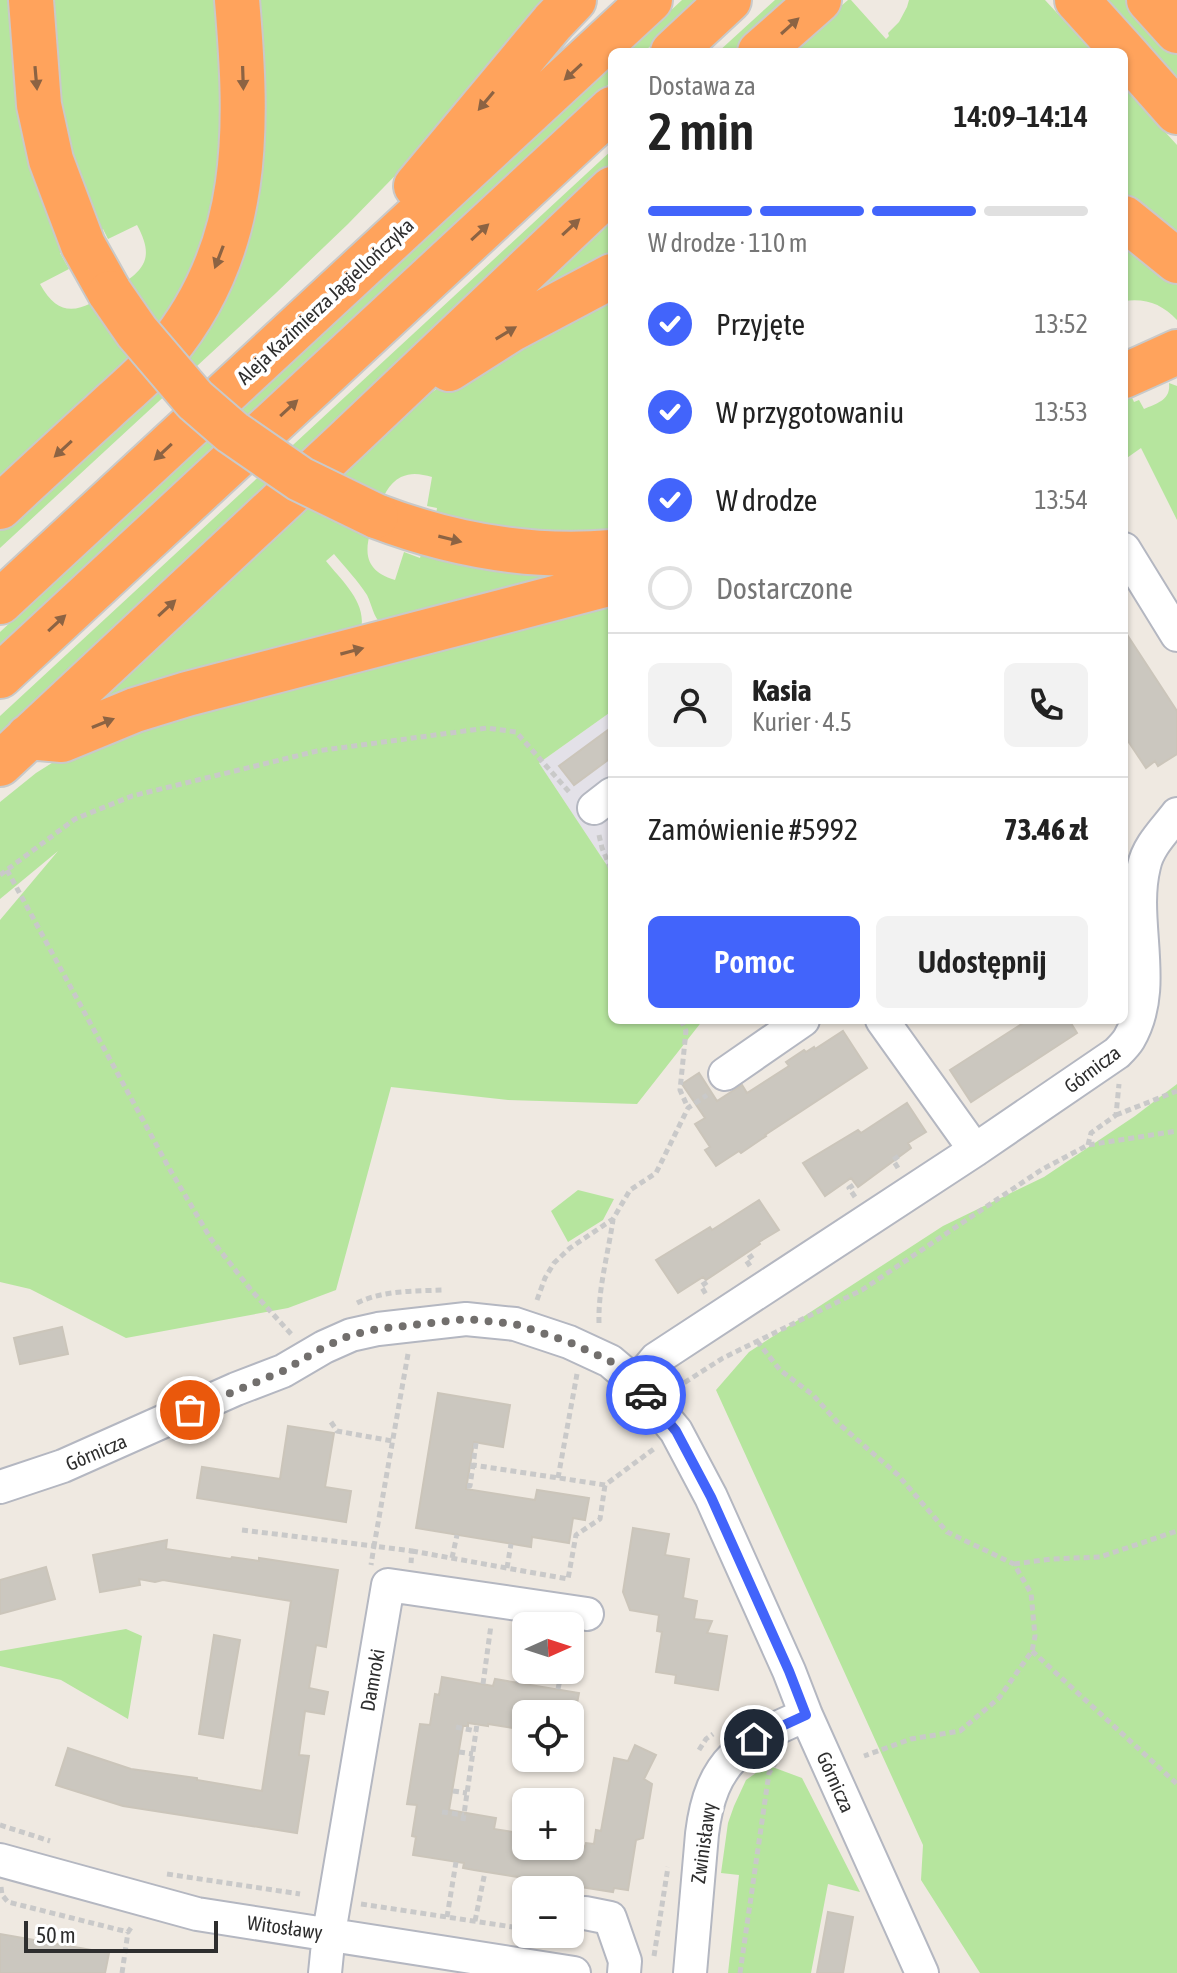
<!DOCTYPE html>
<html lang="pl">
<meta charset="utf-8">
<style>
:root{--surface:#fff;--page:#f2f2f2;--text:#222;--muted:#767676;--line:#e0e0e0;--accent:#4264fb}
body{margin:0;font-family:"Asap Condensed",sans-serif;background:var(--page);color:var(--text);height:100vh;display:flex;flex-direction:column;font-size:30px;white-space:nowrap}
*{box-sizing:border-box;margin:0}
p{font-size:26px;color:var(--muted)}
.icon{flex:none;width:44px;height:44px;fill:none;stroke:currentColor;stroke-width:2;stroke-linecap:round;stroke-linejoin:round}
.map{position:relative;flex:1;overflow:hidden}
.panel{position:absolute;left:608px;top:48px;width:520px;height:976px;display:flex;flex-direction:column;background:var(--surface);border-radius:12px;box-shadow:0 2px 6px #0004}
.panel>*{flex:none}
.needle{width:52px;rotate:87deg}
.controls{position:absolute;left:512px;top:1612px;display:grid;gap:16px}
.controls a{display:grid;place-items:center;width:72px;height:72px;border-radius:12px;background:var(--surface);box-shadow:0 2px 6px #0004;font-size:40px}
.scale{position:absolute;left:24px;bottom:20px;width:194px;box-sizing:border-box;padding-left:8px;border:4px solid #2e2e2e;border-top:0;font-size:22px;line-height:28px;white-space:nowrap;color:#2e2e2e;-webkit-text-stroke:6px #fff;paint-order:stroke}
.pin{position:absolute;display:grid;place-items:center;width:68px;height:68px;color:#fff;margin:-34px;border:4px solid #fff;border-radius:50%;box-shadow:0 2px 8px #0007}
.courier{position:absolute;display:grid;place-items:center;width:80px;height:80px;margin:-40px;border:6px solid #4264fb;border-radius:50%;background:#fff;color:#222;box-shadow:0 2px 10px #0007}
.headline em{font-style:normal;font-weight:600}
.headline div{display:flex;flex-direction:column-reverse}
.headline{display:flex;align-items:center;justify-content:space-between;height:136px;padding:0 40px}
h1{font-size:52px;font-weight:600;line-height:60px}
.bar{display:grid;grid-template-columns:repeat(4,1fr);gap:12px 8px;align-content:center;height:96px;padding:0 40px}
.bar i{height:10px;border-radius:6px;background:var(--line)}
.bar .current{background:var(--accent)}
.bar p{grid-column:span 4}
.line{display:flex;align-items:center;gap:20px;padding:0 40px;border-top:2px solid var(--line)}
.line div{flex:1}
.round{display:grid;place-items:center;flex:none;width:84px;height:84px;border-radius:12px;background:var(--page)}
ol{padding:0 40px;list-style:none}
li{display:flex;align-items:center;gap:24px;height:88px}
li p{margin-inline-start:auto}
li .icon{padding:8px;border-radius:50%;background:var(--accent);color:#fff;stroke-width:4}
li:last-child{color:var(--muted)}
li i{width:44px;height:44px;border:4px solid var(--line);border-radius:50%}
.primary-button{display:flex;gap:16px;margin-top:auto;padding:16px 40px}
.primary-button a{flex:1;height:92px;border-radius:12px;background:var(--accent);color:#fff;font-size:32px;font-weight:600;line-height:92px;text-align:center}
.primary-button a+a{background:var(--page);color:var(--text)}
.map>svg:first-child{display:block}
.industrial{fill:#e3e1e8}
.green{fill:#b6e59e}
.building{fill:#cbc7bf;stroke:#cbc5ba;stroke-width:2}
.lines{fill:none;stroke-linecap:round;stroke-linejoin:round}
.minor-casing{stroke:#b4b7c1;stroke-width:36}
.highway-casing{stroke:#c9c9c9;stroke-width:48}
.path{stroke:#c9c9c9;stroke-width:5;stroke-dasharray:6 4;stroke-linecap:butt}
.minor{stroke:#fff;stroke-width:32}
.highway{stroke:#ffa35c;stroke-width:44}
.highway-bridge-casing{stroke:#c9c9c9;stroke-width:48;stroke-linecap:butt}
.highway-bridge{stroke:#ffa35c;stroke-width:44}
.oneway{fill:#8c6343}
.done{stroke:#726f6d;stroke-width:8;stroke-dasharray:0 14.4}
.route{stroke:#4264fb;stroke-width:10}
.labels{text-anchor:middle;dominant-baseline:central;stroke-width:8;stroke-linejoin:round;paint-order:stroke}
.street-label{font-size:20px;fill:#2e2e2e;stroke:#fff}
</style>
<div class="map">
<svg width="1177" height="1973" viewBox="0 0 1177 1973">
<rect width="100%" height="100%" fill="#efe9e1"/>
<path class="industrial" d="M 612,711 L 612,868 L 610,870 L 539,763 Z"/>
<path class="green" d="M 0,0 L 14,0 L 67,250 L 60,253 L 69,269 L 40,284 C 61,323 84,309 113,290 C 143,271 156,260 137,225 L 108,239 L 103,229 L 95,234 L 64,150 L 46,0 L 220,0 L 223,152 L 207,236 L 169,318 L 0,492 Z
M 251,0 L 557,0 L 419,151 L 348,224 L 276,293 L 0,548 L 0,522 L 183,351 Z
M 682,0 L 700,0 L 644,52 L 626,52 Z
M 775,0 L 801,0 L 743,52 L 718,52 Z
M 835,0 L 841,6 L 848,0 L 851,0 L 886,39 L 889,36 L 888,33 L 899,22 L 907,7 L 909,0 L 1045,0 L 1093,52 L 777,52 Z
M 1107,0 L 1129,0 L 1177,53 L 1177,77 Z
M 612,65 L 612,81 L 0,648 L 0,632 Z
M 1124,87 L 1177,145 L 1177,246 L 1124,203 Z
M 612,150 L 612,172 L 0,738 L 0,716 Z
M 612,203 L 612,262 L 483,323 Z
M 1124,233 L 1177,275 L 1177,320 C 1162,304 1146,298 1124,301 Z
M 612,288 L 612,536 L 570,538 L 435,520 L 437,508 L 427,506 L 432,477 C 421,474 412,472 401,477 C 387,484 382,500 377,513 C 366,542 357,569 395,580 L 404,552 L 420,558 L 422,550 L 582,570 L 381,624 C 373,616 372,605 367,595 C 358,581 345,567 334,554 L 326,561 C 341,580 367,602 361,629 L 85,714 L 391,423 L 447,381 Z
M 1169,383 L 1177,386 L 1177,520 L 1141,448 L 1124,460 L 1124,396 L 1130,393 L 1134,402 L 1139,400 L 1144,409 C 1157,403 1171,400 1169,383 Z
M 612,594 L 612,711 L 539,763 L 612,873 L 612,1020 L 703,1020 L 637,1104 L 508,1100 L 391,1087 L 336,1290 L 288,1308 L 126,1338 L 30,1289 L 0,1282 L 0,920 L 58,851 L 0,899 L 0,802 L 36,773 L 82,744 Z
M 1177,1084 L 1177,1973 L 980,1973 L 921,1880 L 923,1845 L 716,1390 L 749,1352 L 943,1226 L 1044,1177 L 1135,1116 Z
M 578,1190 L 614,1199 L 603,1220 L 568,1242 L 551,1211 Z
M 126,1629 L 142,1636 L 128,1719 L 61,1680 L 0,1666 L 0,1651 Z
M 767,1765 L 802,1778 L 860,1892 L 828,1884 L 811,1973 L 728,1973 L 739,1875 L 721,1873 L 728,1823 L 734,1806 L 746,1780 Z"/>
<path class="building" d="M 1124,630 L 1177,711 L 1177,754 L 1158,766 L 1155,761 L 1146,768 L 1124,735 Z
M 612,727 L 612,757 L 574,785 L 559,766 Z
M 1028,1020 L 1069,1020 L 1077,1033 L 971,1102 L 950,1070 Z
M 843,1031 L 867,1068 L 765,1135 L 766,1136 L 741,1153 L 739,1151 L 716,1166 L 705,1150 L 710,1147 L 695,1124 L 705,1118 L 682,1084 L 699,1073 L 717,1101 L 742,1085 L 747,1093 L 789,1066 L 786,1062 L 804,1050 L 806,1052 L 814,1047 L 815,1049 Z
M 907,1103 L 926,1132 L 908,1143 L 911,1148 L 858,1187 L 851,1178 L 825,1196 L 803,1163 L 858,1130 L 861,1133 Z
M 759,1200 L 779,1230 L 759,1242 L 760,1244 L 706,1280 L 703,1277 L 678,1293 L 656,1260 L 710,1227 L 712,1230 Z
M 62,1327 L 68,1354 L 20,1364 L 14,1338 Z
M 438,1393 L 510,1405 L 503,1447 L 474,1442 L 466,1489 L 535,1500 L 537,1490 L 589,1498 L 585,1520 L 573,1518 L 569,1543 L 532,1537 L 531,1547 L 416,1528 Z
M 288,1426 L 334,1433 L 325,1487 L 351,1491 L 346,1522 L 197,1498 L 202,1467 L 280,1479 Z
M 633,1528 L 669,1534 L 665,1555 L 689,1559 L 683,1598 L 697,1601 L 694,1619 L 712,1621 L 707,1633 L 727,1636 L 718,1690 L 675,1683 L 676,1675 L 656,1672 L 662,1632 L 657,1631 L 659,1615 L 630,1610 L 623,1592 Z
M 167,1540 L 166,1549 L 231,1559 L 232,1557 L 259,1561 L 259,1558 L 338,1570 L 326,1647 L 316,1645 L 309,1688 L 328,1692 L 324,1714 L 305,1711 L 299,1755 L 309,1756 L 297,1833 L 123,1806 L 56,1785 L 68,1748 L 131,1769 L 197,1778 L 197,1780 L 262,1791 L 291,1601 L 163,1580 L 155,1582 L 139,1579 L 140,1585 L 100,1592 L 93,1555 Z
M 46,1567 L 55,1599 L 0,1614 L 0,1580 Z
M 214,1635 L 240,1640 L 223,1738 L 199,1734 Z
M 442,1677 L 493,1686 L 495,1679 L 579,1693 L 575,1714 L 526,1714 L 526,1730 L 488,1724 L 488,1726 L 468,1723 L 468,1726 L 463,1726 L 449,1810 L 496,1818 L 494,1829 L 526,1834 L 526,1846 L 570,1846 L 570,1843 L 585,1847 L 586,1843 L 594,1844 L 596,1830 L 601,1831 L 614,1758 L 628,1761 L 635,1745 L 656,1755 L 644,1779 L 652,1784 L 643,1838 L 636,1840 L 628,1890 L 614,1888 L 613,1892 L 474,1870 L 463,1868 L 464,1863 L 413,1855 L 416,1837 L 412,1836 L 417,1805 L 407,1804 L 420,1724 L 430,1725 L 435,1694 L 439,1695 Z
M 828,1912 L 853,1917 L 843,1973 L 817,1973 Z
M 0,1934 L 109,1953 L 105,1973 L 0,1973 Z"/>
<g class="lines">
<defs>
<path id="minor" d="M 1124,549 L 1177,635
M 594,808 L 612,794
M 882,1020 L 975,1150
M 725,1074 L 803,1020
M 636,1383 L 656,1359 L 975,1150 L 1117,1053 C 1121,1049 1126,1044 1129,1039 C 1160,986 1130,922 1144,866 C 1148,846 1165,830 1177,814
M 0,1487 L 63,1466 L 236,1389 L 283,1371 L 324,1347 L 351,1335 L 378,1329 L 466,1319 L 515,1324 L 569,1342 L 610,1361 L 636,1383 L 676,1431 L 711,1497 L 789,1671 L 806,1715 L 922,1973
M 0,1860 L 197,1914 L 574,1973
M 585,1913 L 610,1918 L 625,1961 L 624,1973
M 325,1973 L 329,1933 L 388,1585 L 587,1614
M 690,1973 L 702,1834 C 711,1759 743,1742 806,1715"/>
<path id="highway" d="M 31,0 L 39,105 L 51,160 L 83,245 L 110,293
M 1077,0 L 1124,52
M 1149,0 L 1177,31
M 673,52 L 729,0
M 760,52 L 819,0
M 1124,52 L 1177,112
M 416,186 L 553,22 L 574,0
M 1124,218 L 1177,261
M 449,369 L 512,329 L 612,276
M 1124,376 L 1177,352
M 0,507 C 34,475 68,444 103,412 C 123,393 146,375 164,353 C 252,248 248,128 237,0
M 376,516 C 452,545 531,559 612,552
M 0,602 L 650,0
M 0,676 L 612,109
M 28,737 L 62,740 L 135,710 L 187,694 L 612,583
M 0,764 L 343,444 L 612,189"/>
</defs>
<use href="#minor" class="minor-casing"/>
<use href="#highway" class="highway-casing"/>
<path class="path" d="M 599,835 L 602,848 L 612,872
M 7,870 L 169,1168 L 211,1239 L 251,1290 L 292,1335
M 0,875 L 75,819 L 132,796 L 317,751 L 487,728 L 516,732 L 571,794
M 681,1020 L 686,1031 L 680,1090 L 688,1108
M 1116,1115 L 1177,1091
M 1088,1145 L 1091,1133 L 1116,1115 L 1119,1084
M 898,1168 L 893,1160 L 900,1155
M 855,1197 L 849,1188 L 855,1184
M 750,1266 L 746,1260 L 753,1255
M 707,1282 L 701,1286 L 707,1296
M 537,1300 L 545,1278 L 554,1263 L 570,1248 L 613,1219 L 630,1190 L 656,1173 L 688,1108 L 707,1095
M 357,1303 C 383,1290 417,1291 445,1290
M 599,1323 C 598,1289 608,1254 613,1220
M 757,1341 L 780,1370 L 813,1395 L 839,1424 L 898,1475 L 947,1532 L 1014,1564 L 1031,1593 L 1035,1636 L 1032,1651 L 999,1698 L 960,1731 L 911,1739 L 864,1756
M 408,1354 L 374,1546 L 412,1551 L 411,1563
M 676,1388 L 723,1358 L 862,1290 L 1041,1170 L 1088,1145 L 1177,1131
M 331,1422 L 337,1431 L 392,1441
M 476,1443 L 473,1465 L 605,1485 L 655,1448
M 558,1478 L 577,1374
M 467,1486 L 470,1486 L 473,1465
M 242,1530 L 374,1546 L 371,1565
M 412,1551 L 568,1579 L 576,1535 L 600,1519 L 605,1485
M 452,1558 L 457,1535
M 1014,1564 L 1051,1559 L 1100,1557 L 1177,1531
M 507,1568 L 511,1544
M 1032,1651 L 1177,1784
M 518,1683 L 525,1637
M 483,1684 L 491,1625
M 558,1689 L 562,1670
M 456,1727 L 476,1731
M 699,1750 L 706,1739 L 713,1734
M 459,1752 L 473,1754
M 453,1791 L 467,1793
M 442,1812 L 464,1815
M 463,1821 L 477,1724
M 0,1825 L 50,1841
M 167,1874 L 300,1894
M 1,1887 L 2,1895 L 8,1902 L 128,1932 L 133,1925
M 533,1890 L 535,1880
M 361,1904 L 526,1929
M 447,1917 L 456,1862
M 475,1921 L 485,1872
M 654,1956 L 668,1867
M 122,1973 L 128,1932
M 740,1973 L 769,1773 L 776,1762"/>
<use href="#minor" class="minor"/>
<use href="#highway" class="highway"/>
<defs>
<path id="highway-bridge" d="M 110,293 L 137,332 L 195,400 L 232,432 L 300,479 L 376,516"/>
</defs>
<use href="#highway-bridge" class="highway-bridge-casing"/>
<use href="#highway-bridge" class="highway-bridge"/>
</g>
<defs><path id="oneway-solid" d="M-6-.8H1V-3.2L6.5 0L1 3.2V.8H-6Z" transform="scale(2)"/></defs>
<g class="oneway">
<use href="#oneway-solid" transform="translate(790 26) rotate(-42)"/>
<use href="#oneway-solid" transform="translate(573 72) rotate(137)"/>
<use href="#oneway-solid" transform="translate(36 78) rotate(85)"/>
<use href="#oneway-solid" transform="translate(243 78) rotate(88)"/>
<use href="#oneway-solid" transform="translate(486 101) rotate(130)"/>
<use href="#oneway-solid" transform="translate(571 227) rotate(-43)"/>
<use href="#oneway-solid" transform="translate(480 232) rotate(-43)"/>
<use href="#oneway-solid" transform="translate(219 257) rotate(111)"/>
<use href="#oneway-solid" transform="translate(506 333) rotate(-31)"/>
<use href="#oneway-solid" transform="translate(289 408) rotate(-43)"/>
<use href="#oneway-solid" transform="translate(63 449) rotate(137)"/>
<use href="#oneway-solid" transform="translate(163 452) rotate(137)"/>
<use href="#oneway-solid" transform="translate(450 539) rotate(14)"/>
<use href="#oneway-solid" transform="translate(167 608) rotate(-43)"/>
<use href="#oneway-solid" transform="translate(57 623) rotate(-43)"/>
<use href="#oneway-solid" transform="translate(352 651) rotate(-15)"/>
<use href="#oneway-solid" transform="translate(103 723) rotate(-22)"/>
</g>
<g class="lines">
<path class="done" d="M 190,1410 L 283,1371 L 324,1347 L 351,1335 L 378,1329 L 466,1319 L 515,1324 L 569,1342 L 610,1361 L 636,1383 L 646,1395"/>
<path class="route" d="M 646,1395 L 676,1431 L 711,1497 L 789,1671 L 806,1715 L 754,1739"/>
</g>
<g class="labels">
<g class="street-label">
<text transform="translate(325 301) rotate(-43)">Aleja Kazimierza Jagiellończyka</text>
<text transform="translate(1092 1069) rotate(-37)">Górnicza</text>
<text transform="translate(96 1452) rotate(-23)">Górnicza</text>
<text transform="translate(372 1680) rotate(-80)">Damroki</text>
<text transform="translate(836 1782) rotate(66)">Górnicza</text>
<text transform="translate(703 1843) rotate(-82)">Zwinisławy</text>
<text transform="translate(285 1927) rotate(8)">Witosławy</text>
</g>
</g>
</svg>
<div class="controls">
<a><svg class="needle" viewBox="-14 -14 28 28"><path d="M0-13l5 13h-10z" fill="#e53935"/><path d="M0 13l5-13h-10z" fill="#767676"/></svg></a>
<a><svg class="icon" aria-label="locate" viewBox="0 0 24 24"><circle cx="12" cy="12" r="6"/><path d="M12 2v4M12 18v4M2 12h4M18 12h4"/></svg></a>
<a>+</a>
<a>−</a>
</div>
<div class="scale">50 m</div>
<div class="pin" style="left:190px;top:1410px;background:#ea580c"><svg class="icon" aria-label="bag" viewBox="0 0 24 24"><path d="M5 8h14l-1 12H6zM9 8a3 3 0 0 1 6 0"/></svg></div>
<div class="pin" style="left:754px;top:1739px;background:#1f2937"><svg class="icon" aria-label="home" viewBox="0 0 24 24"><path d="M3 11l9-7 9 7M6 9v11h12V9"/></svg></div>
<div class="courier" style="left:646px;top:1395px"><svg class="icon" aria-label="car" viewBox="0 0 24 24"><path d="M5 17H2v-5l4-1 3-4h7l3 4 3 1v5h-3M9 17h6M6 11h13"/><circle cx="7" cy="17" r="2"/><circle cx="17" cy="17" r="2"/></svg></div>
<section class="panel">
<div class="headline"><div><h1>2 min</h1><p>Dostawa za</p></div><em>14:09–14:14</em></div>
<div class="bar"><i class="current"></i><i class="current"></i><i class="current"></i><i></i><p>W drodze · 110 m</p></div>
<ol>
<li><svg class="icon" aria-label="check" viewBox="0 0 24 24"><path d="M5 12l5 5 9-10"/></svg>Przyjęte<p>13:52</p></li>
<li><svg class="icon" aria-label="check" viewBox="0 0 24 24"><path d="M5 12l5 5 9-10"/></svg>W przygotowaniu<p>13:53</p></li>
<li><svg class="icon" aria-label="check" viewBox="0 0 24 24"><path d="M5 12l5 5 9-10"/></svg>W drodze<p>13:54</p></li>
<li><i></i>Dostarczone</li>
</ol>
<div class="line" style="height:144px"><a class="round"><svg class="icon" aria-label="person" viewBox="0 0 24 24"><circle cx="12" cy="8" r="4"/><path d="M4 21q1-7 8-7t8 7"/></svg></a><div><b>Kasia</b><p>Kurier · 4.5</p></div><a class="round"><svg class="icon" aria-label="phone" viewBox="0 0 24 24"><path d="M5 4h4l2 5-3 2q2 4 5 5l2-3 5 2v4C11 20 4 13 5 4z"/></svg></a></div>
<div class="line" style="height:104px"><div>Zamówienie #5992</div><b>73.46 zł</b></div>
<div class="primary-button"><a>Pomoc</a><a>Udostępnij</a></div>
</section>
</div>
